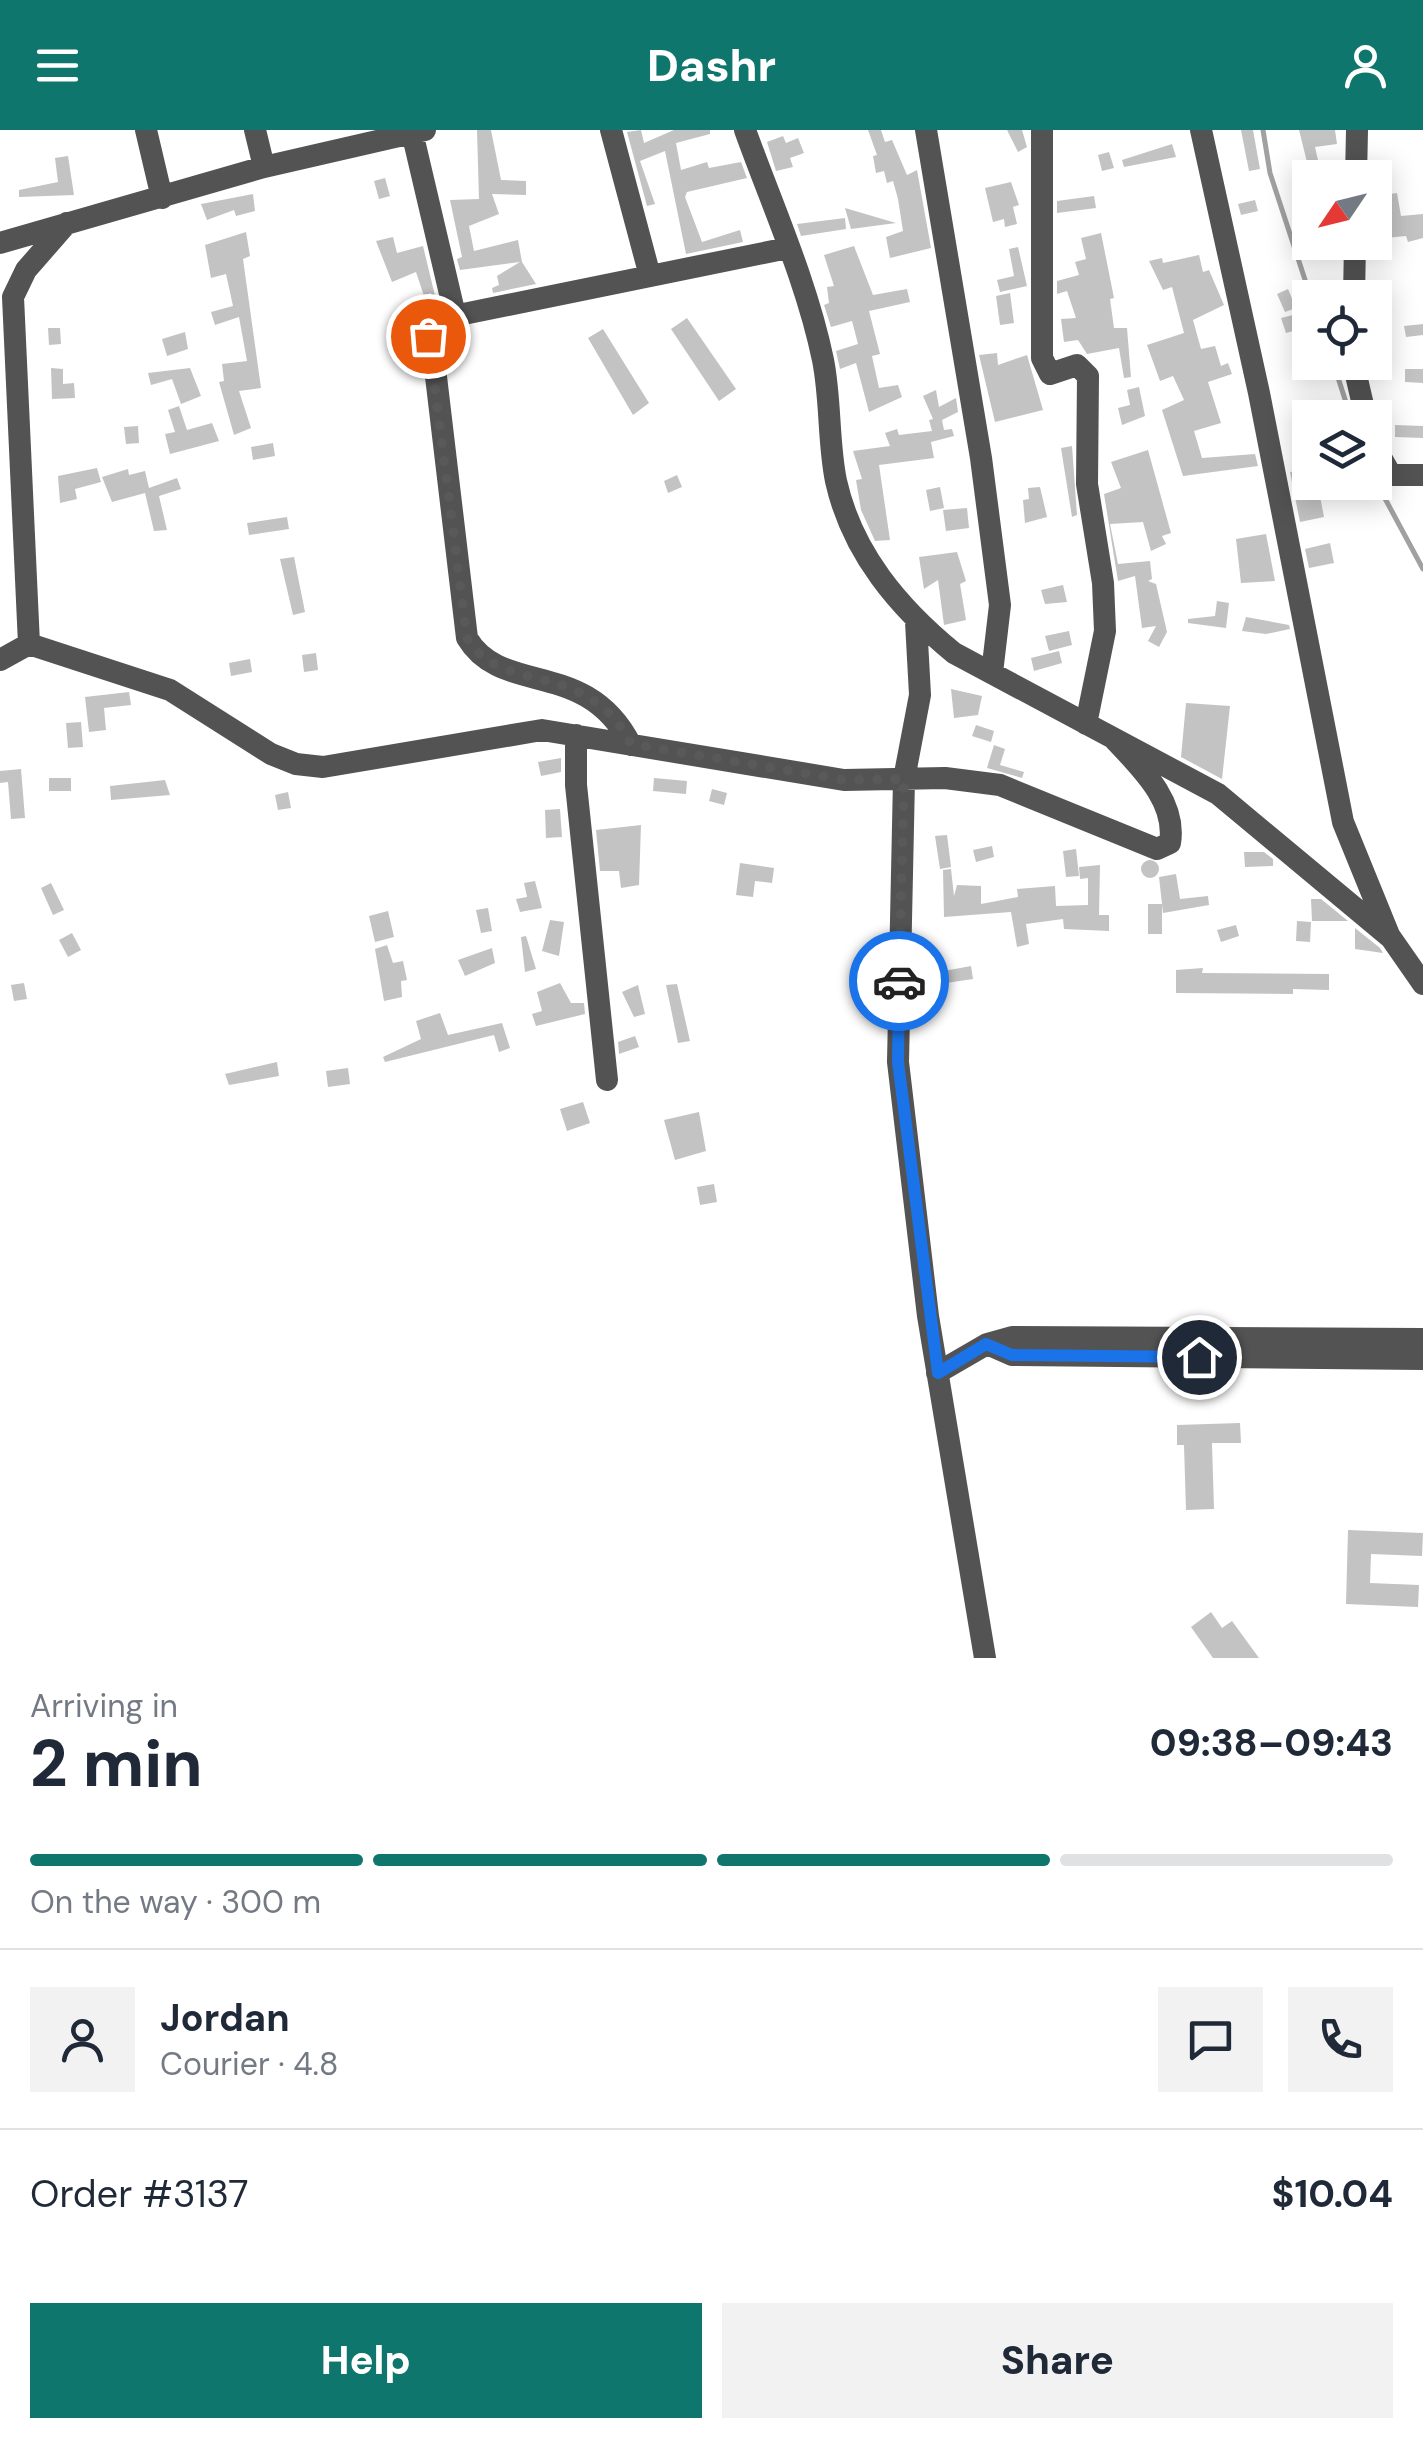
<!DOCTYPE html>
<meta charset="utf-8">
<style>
:root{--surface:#fff;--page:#f2f2f3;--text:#1f2937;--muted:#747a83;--line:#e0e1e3;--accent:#0f766e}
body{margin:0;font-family:"DM Sans",sans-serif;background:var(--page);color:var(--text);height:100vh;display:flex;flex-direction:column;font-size:38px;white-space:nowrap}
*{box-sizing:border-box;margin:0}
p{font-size:32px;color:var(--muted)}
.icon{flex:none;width:55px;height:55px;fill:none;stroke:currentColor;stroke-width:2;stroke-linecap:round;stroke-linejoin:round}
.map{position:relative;height:1528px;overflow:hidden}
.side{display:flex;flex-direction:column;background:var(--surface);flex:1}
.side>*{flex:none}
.needle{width:65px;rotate:235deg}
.buttons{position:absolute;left:1292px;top:30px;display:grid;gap:20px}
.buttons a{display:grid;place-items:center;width:100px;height:100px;border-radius:0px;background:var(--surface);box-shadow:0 5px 25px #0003;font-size:50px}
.pin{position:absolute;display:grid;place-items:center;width:85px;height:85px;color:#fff;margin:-42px;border:5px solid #fff;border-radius:50%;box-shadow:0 2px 10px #0007}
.courier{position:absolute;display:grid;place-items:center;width:100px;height:100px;margin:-50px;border:8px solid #1a73e8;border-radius:50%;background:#fff;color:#222;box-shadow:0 2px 12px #0007}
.summary em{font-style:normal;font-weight:800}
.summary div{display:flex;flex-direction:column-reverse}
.summary{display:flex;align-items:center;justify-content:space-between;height:170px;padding:0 30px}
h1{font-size:65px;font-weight:800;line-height:75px}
.bar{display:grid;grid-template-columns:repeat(4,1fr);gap:15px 10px;align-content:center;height:120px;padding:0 30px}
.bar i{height:12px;border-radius:8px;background:var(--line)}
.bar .current{background:var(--accent)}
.bar p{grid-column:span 4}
.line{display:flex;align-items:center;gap:25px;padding:0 30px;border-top:2px solid var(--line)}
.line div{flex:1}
.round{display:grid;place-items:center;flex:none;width:105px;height:105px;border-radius:0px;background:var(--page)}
.button{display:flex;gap:20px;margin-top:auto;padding:20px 30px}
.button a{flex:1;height:115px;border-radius:0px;background:var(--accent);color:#fff;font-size:40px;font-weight:800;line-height:115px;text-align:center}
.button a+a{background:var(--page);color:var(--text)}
header{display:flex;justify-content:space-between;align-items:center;height:130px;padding:0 30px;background:var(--accent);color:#fff;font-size:45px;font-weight:800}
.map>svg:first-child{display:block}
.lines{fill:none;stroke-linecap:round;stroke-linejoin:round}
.stream{stroke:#a1a1a1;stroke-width:5}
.building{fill:#c3c3c3}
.minor{stroke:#535353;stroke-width:22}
.done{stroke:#595959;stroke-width:10;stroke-dasharray:0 18}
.route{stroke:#1a73e8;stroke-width:12}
</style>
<header><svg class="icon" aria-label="menu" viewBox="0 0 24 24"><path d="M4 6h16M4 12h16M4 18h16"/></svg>Dashr<svg class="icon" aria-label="person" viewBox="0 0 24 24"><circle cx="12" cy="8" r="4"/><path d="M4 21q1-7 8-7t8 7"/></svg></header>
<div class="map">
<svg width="1423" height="1528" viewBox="0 0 1423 1528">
<rect width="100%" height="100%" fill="#fff"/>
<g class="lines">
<path class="stream" d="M 1263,0 L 1270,43 L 1311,168
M 1333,232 L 1351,288
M 1375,350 L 1423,439"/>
</g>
<path class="building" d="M 477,0 L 491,0 L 501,50 L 526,51 L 526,65 L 492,64 L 499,84 L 469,96 L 474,121 L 518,110 L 522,132 L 536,154 L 493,163 L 492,158 L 499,155 L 497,146 L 520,132 L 460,140 L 457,129 L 462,127 L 450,70 L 479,69 Z
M 641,0 L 644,13 L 674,0 L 710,0 L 710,4 L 676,13 L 681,40 L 707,32 L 709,38 L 741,32 L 747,48 L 687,62 L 685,67 L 702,112 L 740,100 L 743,112 L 686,124 L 665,21 L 640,31 L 655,74 L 647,76 L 627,2 Z
M 868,0 L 881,0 L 885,12 L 892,10 L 907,45 L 917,40 L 931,118 L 890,128 L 886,107 L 903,101 L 898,69 L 893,51 L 887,53 L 884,41 L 876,43 L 873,26 L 877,25 Z
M 1007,0 L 1022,0 L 1027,17 L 1018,22 Z
M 1241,0 L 1253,0 L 1260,39 L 1249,41 Z
M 1299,0 L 1335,0 L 1337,14 L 1315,17 L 1318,30 L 1307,32 Z
M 783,6 L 786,13 L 798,8 L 804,23 L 790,28 L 793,37 L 776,41 L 767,12 Z
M 1172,14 L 1176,27 L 1124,37 L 1122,30 Z
M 1109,22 L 1114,38 L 1102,41 L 1098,25 Z
M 68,26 L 74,65 L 19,67 L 19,60 L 58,52 L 55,28 Z
M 385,48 L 390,66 L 379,69 L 374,51 Z
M 1011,52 L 1019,75 L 1013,77 L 1017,94 L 1005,97 L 1004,89 L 993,92 L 985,58 Z
M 1397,63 L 1401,86 L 1423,84 L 1423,108 L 1408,112 L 1406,106 L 1375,109 L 1375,66 Z
M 253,64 L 255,81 L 236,86 L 234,80 L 207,90 L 201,74 Z
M 1094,66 L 1096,78 L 1057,83 L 1057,71 Z
M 1255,70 L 1258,81 L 1241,85 L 1238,74 Z
M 845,78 L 896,93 L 851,99 Z
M 845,88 L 846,99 L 801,106 L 797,94 Z
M 246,102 L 250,126 L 243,129 L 261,258 L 239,261 L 251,298 L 234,305 L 219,252 L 224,251 L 222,234 L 247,231 L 239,187 L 215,195 L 211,182 L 233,176 L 226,144 L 211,148 L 205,115 Z
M 1101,103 L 1114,168 L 1110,169 L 1114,198 L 1127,198 L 1131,247 L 1124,248 L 1119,218 L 1087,224 L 1078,210 L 1064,212 L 1061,189 L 1076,188 L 1067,161 L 1057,164 L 1057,151 L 1079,145 L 1075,132 L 1086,129 L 1081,108 Z
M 393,107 L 397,123 L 423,116 L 437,174 L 433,176 L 431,163 L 424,166 L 416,142 L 392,152 L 376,111 Z
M 854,116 L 873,165 L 907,159 L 910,172 L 869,181 L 880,224 L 872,226 L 879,258 L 898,255 L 902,267 L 869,282 L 856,233 L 840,239 L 836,221 L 858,214 L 852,191 L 831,197 L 824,175 L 829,173 L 827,157 L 834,156 L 824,125 Z
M 1018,117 L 1027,156 L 1000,162 L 997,150 L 1014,146 L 1009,119 Z
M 1199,125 L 1203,142 L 1209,140 L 1224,175 L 1193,190 L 1201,219 L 1215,216 L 1221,236 L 1228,233 L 1232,244 L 1208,252 L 1221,293 L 1194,301 L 1202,328 L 1255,324 L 1258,336 L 1183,346 L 1162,280 L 1184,270 L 1173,246 L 1160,251 L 1147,215 L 1184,203 L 1172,157 L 1163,160 L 1149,131 L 1162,128 L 1163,133 Z
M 1288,159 L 1296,178 L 1285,182 L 1277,164 Z
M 1010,163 L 1014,193 L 1000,195 L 996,166 Z
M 1293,185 L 1297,200 L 1286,203 L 1281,188 Z
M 687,188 L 736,259 L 719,271 L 671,199 Z
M 1423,194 L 1423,205 L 1406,207 L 1404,196 Z
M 48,198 L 60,198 L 61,214 L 49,215 Z
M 603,199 L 649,273 L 633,285 L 588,208 Z
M 185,202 L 188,219 L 167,226 L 162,209 Z
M 997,223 L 998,235 L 1027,225 L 1043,280 L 995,292 L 979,225 Z
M 51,238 L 63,239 L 63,254 L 74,253 L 75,268 L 52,269 Z
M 190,238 L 201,266 L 181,274 L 172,249 L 151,255 L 148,243 Z
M 1405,239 L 1423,239 L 1423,253 L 1405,252 Z
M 1139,257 L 1145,286 L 1122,295 L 1118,278 L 1130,275 L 1127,260 Z
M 936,260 L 939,277 L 956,268 L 958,282 L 942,290 L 944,300 L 952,299 L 954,306 L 931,312 L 934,328 L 879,335 L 890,410 L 875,411 L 861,380 L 856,350 L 862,349 L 853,321 L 890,316 L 885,303 L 897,299 L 899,305 L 932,301 L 929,290 L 933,289 L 923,266 Z
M 179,276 L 187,300 L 212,293 L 219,311 L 170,324 L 165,304 L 175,302 L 168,280 Z
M 1395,295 L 1423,296 L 1423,308 L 1395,307 Z
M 138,296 L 139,313 L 126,314 L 124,297 Z
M 273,313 L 275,326 L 253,330 L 251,317 Z
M 1072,316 L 1077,385 L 1072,387 L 1061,318 Z
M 1148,320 L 1171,403 L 1162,406 L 1166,414 L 1151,421 L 1143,392 L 1110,394 L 1118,434 L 1150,431 L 1152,449 L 1148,451 L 1156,454 L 1167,502 L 1159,517 L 1148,511 L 1156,496 L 1142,498 L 1135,446 L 1118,451 L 1104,364 L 1121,358 L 1111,332 Z
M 97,338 L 101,352 L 75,359 L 77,369 L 60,373 L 58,346 Z
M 128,339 L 129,345 L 145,341 L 149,358 L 177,348 L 181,359 L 159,366 L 167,400 L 154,401 L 145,363 L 112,372 L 102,347 Z
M 1305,340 L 1309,363 L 1319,361 L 1324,387 L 1300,392 L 1290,342 Z
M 677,345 L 682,357 L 668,363 L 664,351 Z
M 940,357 L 944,378 L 930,381 L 926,360 Z
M 1040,357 L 1047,387 L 1025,393 L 1023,370 L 1029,369 L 1028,358 Z
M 967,378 L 969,398 L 946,401 L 943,380 Z
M 287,387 L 289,399 L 249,405 L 247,393 Z
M 1266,404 L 1275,451 L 1241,453 L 1236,409 Z
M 1330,413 L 1334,433 L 1309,438 L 1305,419 Z
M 957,422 L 966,451 L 960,454 L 966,490 L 944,495 L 938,450 L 924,459 L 919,427 Z
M 294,427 L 305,482 L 293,485 L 280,429 Z
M 1063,455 L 1067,472 L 1045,474 L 1041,460 Z
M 1217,471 L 1229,473 L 1226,498 L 1188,493 L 1188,489 L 1215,486 Z
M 1246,487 L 1289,495 L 1290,499 L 1266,504 L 1242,501 Z
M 1069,501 L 1072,515 L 1049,521 L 1045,506 Z
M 1059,521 L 1062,533 L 1034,541 L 1031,528 Z
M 316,523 L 318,540 L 304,542 L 302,525 Z
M 250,529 L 252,542 L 231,546 L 229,533 Z
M 951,559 L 982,566 L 978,585 L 954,588 Z
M 129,562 L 131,575 L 104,578 L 106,600 L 89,602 L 85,567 Z
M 1186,573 L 1230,576 L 1222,649 L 1181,627 Z
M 81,592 L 83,617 L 68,618 L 66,593 Z
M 976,595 L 994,601 L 991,612 L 972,606 Z
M 994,615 L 1005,619 L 1000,635 L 1024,642 L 1022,648 L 987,638 Z
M 561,628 L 561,642 L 541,646 L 538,632 Z
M 21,639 L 25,688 L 11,689 L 8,652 L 0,653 L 0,641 Z
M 49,648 L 71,648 L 71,661 L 49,661 Z
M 654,648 L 687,651 L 686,664 L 653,661 Z
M 165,650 L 170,665 L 111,670 L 110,656 Z
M 712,659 L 727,663 L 724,675 L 709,671 Z
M 288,662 L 291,678 L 278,680 L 275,665 Z
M 560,679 L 562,707 L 546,708 L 545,680 Z
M 641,695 L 639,755 L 621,758 L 619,741 L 600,741 L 596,700 Z
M 947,705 L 951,737 L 940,739 L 935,706 Z
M 992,716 L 994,727 L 976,732 L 973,720 Z
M 1076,719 L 1079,746 L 1066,747 L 1063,721 Z
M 1244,722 L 1264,722 L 1273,729 L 1273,736 L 1245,737 Z
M1141 739a9 9 0 1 1 18 0a9 9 0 1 1-18 0Z
M 740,733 L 774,738 L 772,753 L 755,751 L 753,767 L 736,765 Z
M 1100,735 L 1099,785 L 1109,785 L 1109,801 L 1064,799 L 1063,789 L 1026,794 L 1029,814 L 1017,817 L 1011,782 L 944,787 L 943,740 L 951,739 L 954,766 L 957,755 L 981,756 L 981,774 L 1018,767 L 1017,759 L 1055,756 L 1056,776 L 1088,775 L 1088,748 L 1080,749 L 1079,737 Z
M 1176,744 L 1180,769 L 1208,766 L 1209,775 L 1163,783 L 1159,747 Z
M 535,751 L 542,778 L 520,782 L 516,769 L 527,767 L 524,753 Z
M 51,753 L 64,780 L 53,785 L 41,758 Z
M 1311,769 L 1321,769 L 1348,791 L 1312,791 Z
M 1148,774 L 1162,774 L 1162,804 L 1148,804 Z
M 488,778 L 492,801 L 481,803 L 476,780 Z
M 388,781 L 394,807 L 375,812 L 369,786 Z
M 550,790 L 564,792 L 559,826 L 542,821 Z
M 1297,791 L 1311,792 L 1310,812 L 1296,811 Z
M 1236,795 L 1239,806 L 1221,812 L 1217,800 Z
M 1355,798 L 1380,818 L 1383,823 L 1355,819 Z
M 72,803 L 81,820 L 68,827 L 59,810 Z
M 526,806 L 536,839 L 525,842 L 521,807 Z
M 387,815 L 393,833 L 403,831 L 407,850 L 401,851 L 402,867 L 384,871 L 375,819 Z
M 492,818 L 495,833 L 465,846 L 458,830 Z
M 971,836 L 973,849 L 946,853 L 944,841 Z
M 1203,838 L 1202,843 L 1329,844 L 1329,860 L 1293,859 L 1293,864 L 1176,863 L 1176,840 Z
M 24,853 L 27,869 L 14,871 L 11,855 Z
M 560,853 L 571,873 L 584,873 L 585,884 L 536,896 L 532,884 L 542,881 L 537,862 Z
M 677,854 L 690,911 L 678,913 L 666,855 Z
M 638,855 L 645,884 L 634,887 L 622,862 Z
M 440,883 L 448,905 L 502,893 L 510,918 L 499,922 L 494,905 L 385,932 L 383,927 L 421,909 L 416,891 Z
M 635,906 L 639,917 L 619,924 L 618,912 Z
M 277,932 L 279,946 L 229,955 L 225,944 Z
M 348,938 L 350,954 L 328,957 L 326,941 Z
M 583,972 L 590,993 L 567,1001 L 560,979 Z
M 699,982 L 706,1021 L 675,1030 L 664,990 Z
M 714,1054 L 717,1072 L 700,1075 L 697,1057 Z
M 1240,1293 L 1241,1313 L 1212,1313 L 1214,1379 L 1186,1380 L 1184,1315 L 1177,1315 L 1177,1295 Z
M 1348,1400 L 1423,1403 L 1422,1426 L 1371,1424 L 1370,1453 L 1419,1455 L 1418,1477 L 1346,1474 Z
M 1211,1482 L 1222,1498 L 1232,1491 L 1259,1528 L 1213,1528 L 1191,1497 Z"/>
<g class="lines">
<path class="minor" d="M 146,0 L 162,68
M 255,0 L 264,37
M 611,0 L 650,146
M 745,0 C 772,75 807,152 823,230 C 831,270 828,312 836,351 C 852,423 899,478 954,523 L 1218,664 L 1391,808 L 1423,854
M 926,0 L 981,328 L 1000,475 L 992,543
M 1042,0 L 1042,228 L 1050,244 L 1077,235 L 1088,246 L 1087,354 L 1103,453 L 1105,501 L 1086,594
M 1201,0 L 1259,263 L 1343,692 L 1389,805
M 412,2 L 455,185
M 1356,48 L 1357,0
M 0,113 L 264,37 L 425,0
M 1354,168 L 1355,112
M 1353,232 L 1366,288
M 1375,317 L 1391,345 L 1423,345
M 916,492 L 920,565 L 904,649 L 898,932 L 928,1186 L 985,1528
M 29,514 L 13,167 L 26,140 L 67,93
M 0,530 L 29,514 L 170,560 L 271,624 L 296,634 L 323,637 L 542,600 L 844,650 L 945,648 L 1000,655 L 1157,719 L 1170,713 C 1177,671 1140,637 1113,608
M 576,605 L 576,655 L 607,950
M 631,615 C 586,527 502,567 467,508 L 430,196 L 439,189 L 788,118
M 1423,1209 L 1012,1207 L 987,1214 L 1012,1225 L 1423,1229
M 937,1243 L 987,1214"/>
</g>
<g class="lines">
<path class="done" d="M 428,206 L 467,508 C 502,567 586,527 631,614 L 844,650 L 904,649 L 899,851"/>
<path class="route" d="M 899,851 L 898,932 L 938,1243 L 986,1214 L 1012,1225 L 1199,1227"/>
</g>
</svg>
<div class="buttons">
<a><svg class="needle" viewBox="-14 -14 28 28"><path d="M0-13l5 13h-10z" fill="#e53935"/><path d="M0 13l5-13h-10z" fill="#747a83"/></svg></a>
<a><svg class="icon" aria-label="locate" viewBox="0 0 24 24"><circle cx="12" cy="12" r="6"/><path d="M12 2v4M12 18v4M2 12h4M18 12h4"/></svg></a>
<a><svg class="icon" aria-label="layers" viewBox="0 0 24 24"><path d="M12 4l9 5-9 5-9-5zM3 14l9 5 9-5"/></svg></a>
</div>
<div class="pin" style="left:428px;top:206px;background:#ea580c"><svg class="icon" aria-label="bag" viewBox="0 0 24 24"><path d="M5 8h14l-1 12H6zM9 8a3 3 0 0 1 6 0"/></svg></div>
<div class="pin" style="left:1199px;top:1227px;background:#1f2937"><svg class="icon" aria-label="home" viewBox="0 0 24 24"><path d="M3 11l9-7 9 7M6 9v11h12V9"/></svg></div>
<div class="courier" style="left:899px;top:851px"><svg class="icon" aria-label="car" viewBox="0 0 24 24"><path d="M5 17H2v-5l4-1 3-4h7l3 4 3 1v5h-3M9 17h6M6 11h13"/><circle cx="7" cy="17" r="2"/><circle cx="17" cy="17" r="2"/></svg></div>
</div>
<section class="side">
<div class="summary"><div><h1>2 min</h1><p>Arriving in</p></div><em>09:38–09:43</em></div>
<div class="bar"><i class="current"></i><i class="current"></i><i class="current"></i><i></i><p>On the way · 300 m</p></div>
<div class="line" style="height:180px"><a class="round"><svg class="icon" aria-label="person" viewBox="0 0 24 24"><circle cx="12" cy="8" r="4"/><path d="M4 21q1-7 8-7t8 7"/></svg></a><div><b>Jordan</b><p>Courier · 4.8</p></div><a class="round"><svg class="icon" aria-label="chat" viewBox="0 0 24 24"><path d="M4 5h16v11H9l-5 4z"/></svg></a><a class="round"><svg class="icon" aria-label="phone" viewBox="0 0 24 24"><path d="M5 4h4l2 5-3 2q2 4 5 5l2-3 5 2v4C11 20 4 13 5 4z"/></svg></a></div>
<div class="line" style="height:130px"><div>Order #3137</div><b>$10.04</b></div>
<div class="button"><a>Help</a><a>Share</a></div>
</section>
